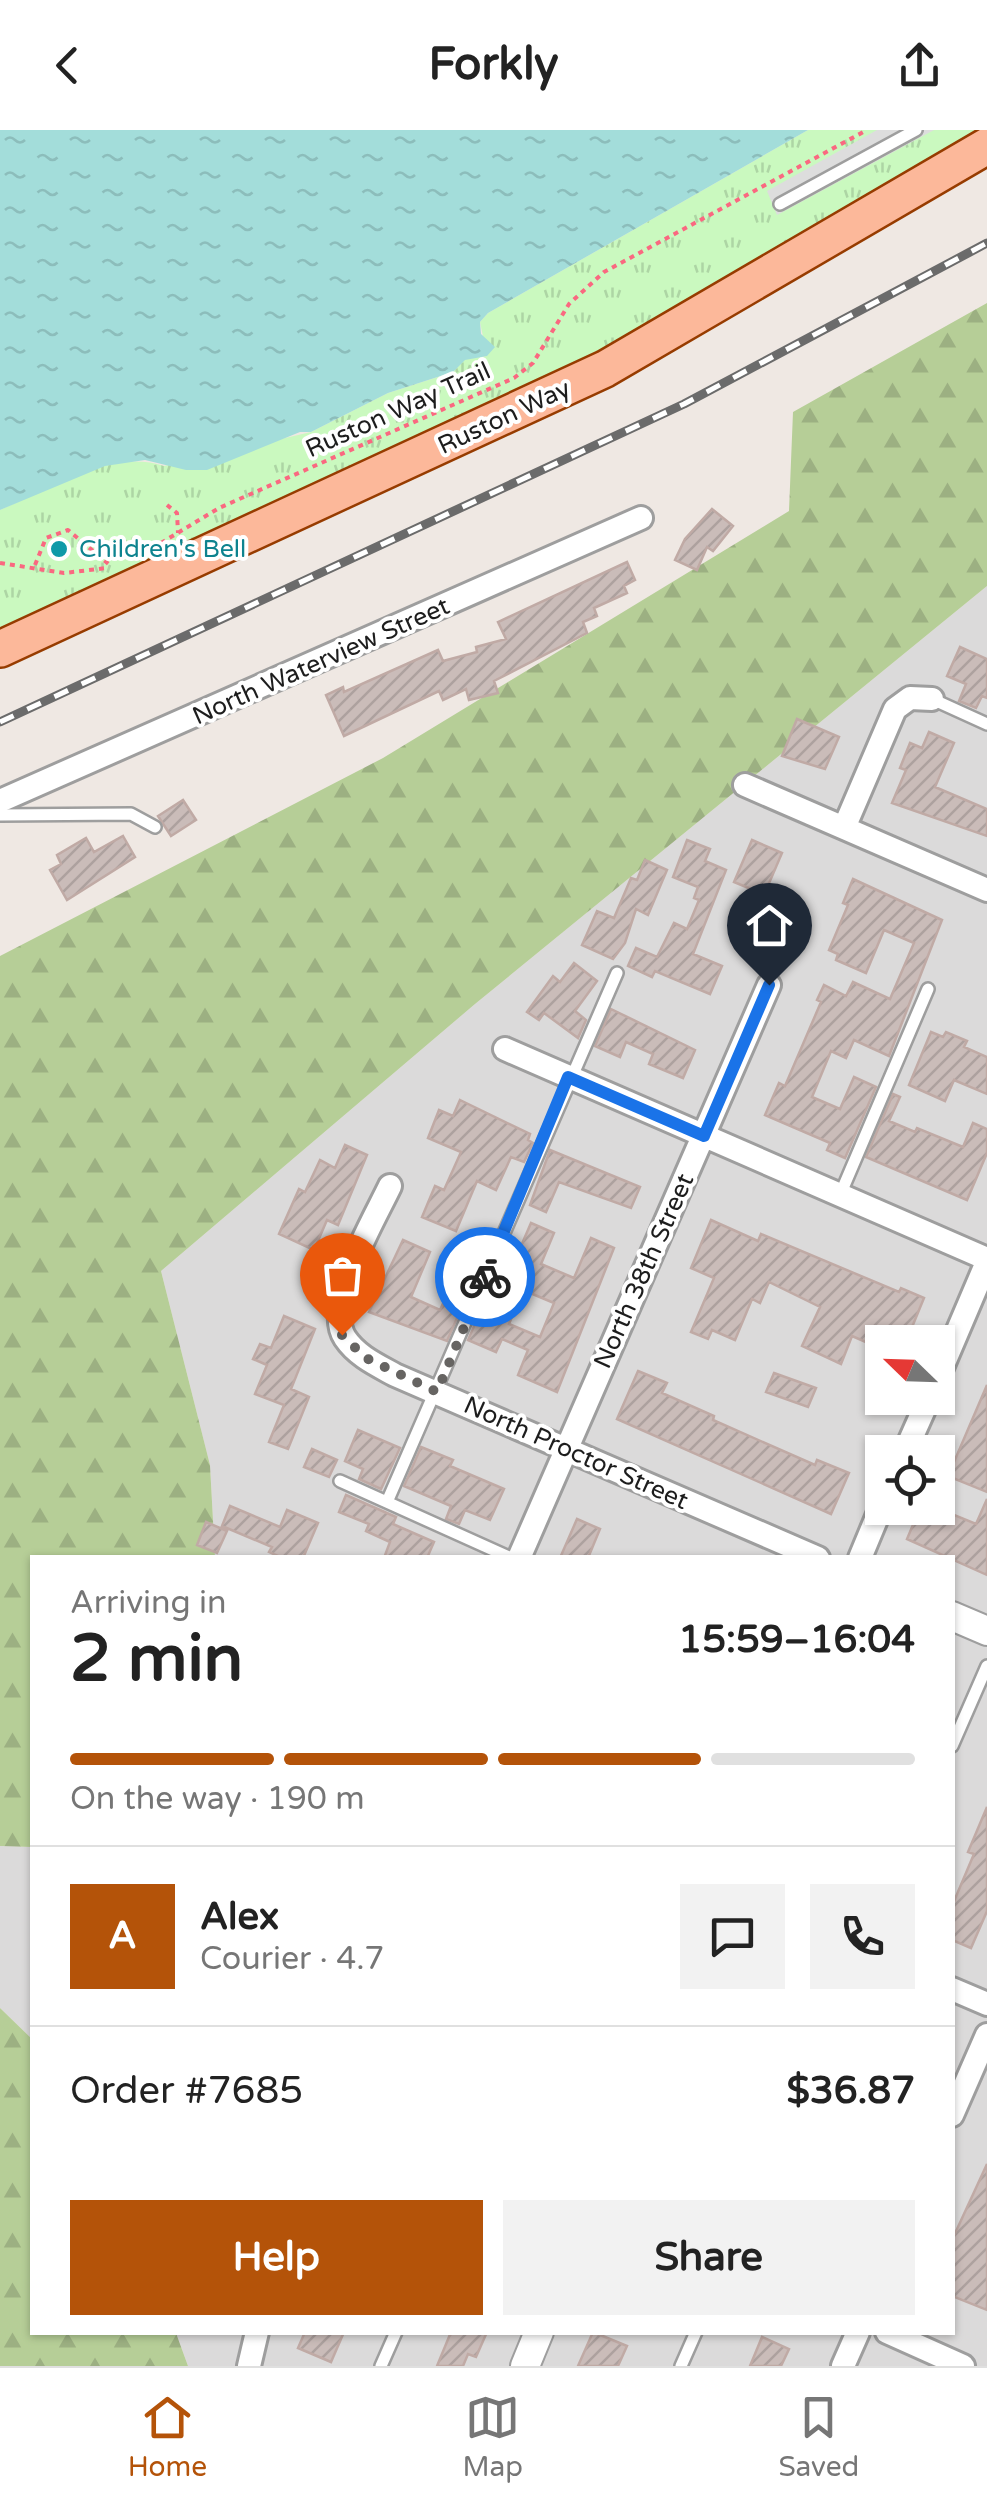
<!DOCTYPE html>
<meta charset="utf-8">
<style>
:root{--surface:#fff;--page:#f2f2f2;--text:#222;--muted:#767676;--line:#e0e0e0;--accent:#b45309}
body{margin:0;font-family:"Varela Round",sans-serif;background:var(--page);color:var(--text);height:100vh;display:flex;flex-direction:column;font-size:38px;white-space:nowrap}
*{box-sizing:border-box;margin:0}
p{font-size:32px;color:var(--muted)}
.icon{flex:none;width:55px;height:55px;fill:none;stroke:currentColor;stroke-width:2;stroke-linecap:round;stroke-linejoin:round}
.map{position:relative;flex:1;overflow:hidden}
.panel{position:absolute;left:30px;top:1425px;width:925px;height:780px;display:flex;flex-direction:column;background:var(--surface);border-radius:0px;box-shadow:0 2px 8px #0004}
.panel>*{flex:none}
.needle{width:65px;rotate:293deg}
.controls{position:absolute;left:865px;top:1195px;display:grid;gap:20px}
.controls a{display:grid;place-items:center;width:90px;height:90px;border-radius:0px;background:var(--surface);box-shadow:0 2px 8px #0004;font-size:50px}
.pin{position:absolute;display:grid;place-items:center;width:85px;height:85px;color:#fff;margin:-102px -42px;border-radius:50% 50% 50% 0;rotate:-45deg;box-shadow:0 0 10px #0007}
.pin .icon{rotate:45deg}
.courier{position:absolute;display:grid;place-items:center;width:100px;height:100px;margin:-50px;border:8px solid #1a73e8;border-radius:50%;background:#fff;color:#222;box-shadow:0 2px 12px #0007}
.summary em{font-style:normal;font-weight:800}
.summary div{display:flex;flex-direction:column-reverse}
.summary{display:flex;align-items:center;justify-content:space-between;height:170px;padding:0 40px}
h1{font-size:65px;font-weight:800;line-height:75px}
.bar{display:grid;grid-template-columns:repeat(4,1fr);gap:15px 10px;align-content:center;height:120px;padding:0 40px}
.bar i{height:12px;border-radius:8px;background:var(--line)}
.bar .current{background:var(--accent)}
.bar p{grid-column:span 4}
.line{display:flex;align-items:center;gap:25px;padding:0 40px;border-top:2px solid var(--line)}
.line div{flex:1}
.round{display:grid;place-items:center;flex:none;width:105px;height:105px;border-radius:0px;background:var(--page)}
.action{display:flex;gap:20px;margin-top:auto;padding:20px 40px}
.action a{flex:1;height:115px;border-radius:0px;background:var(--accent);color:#fff;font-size:40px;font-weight:800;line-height:115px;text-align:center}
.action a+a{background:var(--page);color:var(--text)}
header{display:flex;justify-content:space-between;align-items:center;height:130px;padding:0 40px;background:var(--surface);font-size:45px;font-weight:800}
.tab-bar{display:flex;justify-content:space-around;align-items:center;height:140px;border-top:2px solid var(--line);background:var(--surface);font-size:28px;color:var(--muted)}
.tab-bar a{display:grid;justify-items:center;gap:5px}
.tab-bar .current{color:var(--accent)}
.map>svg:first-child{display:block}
.residential{fill:#dbdada;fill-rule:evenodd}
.forest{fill:url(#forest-firs)}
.park{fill:url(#park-tufts)}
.parking{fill:#ddd}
.water{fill:url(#water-ripples)}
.building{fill:url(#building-hatch);stroke:#c0aaa5;stroke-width:2.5;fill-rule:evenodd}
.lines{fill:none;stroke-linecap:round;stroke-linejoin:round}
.service-casing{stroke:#9e9e9e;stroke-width:16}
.minor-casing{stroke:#9e9e9e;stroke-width:28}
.tertiary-casing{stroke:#9e9e9e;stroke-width:32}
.primary-casing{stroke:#973c00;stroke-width:40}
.path{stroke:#fa6880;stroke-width:4;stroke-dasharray:5 5;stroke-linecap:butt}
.service{stroke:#fff;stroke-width:11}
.minor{stroke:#fff;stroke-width:22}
.tertiary{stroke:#fff;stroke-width:28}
.primary{stroke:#fcb89a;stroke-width:35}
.rail-casing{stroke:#6b6b6b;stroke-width:9}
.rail{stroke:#fff;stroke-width:5;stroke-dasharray:15;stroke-linecap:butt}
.done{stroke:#666462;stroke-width:10;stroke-dasharray:0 18}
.route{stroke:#1a73e8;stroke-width:12}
.culture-dot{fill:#0f9aa8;stroke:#fff;stroke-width:4}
.labels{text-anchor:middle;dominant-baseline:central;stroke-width:8;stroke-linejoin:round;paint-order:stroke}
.street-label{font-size:25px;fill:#1d1d1d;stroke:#fff}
.culture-label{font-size:25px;fill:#0d838f;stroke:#fff;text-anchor:start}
</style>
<header><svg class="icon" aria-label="back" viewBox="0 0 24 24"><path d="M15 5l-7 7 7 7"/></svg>Forkly<svg class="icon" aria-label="share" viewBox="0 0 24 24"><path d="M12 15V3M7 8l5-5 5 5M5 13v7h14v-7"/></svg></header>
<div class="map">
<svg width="987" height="2236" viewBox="0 0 987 2236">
<defs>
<pattern id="forest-firs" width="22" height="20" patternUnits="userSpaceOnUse" patternTransform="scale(2.5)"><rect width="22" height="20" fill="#b6ce97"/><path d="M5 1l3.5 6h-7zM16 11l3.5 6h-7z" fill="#9cb082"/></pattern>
<pattern id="park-tufts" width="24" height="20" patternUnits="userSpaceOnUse" patternTransform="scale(2.5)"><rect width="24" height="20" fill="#caf9bf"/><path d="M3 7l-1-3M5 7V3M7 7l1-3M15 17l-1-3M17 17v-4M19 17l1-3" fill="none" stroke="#add5a4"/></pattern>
<pattern id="water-ripples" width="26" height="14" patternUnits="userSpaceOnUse" patternTransform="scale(2.5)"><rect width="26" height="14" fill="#a3ddda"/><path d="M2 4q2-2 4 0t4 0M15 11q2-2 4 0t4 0" fill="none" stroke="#8cbdbb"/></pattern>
<pattern id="building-hatch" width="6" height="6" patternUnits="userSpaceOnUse" patternTransform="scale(2.5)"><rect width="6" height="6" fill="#cabcb9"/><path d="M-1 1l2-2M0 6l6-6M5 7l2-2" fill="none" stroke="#ada19f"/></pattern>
</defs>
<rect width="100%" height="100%" fill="#efe8e3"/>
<path class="residential" d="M 987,456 L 987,2236 L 188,2236 L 176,2203 L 952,2202 L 952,1428 L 215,1427 L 210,1335 L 161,1141 L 475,874 ZM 882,1212 L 938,1212 L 938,1268 L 882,1268 ZM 882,1322 L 938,1322 L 938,1378 L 882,1378 Z
M 0,1716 L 32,1717 L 32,1909 L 0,1878 Z"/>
<path class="forest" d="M 987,173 L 987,456 L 475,874 L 161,1141 L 210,1335 L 215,1427 L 32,1428 L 32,1717 L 0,1716 L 0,826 L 383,628 L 789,381 L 793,282 Z
M 0,1878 L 32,1909 L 32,2202 L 176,2203 L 188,2236 L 0,2236 Z"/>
<path class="park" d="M 808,0 L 980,0 L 664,191 L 526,261 L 0,501 L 0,380 C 49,359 110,318 164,336 L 311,302 L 388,263 L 453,242 L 465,229 L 487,226 L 480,192 L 488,183 Z"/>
<path class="parking" d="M 877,0 L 934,0 L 777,85 L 767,61 Z"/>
<path class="water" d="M 0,0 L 808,0 L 488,183 L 480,192 L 481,204 L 495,217 L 487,226 L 465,230 L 453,242 L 388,263 L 311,302 L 300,302 L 207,340 L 186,340 L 145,330 L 105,336 L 0,380 Z"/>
<path class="building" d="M 712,379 L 733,396 L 713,421 L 707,417 L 697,440 L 675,430 L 685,409 Z
M 627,432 L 635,450 L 624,456 L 627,463 L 594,478 L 597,486 L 583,492 L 587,503 L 494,551 L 498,563 L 469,570 L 466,559 L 443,570 L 439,561 L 344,606 L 326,565 L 343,557 L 344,562 L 438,520 L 443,531 L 477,522 L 476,517 L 506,509 L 498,492 Z
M 960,517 L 987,529 L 987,568 L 982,566 L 976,578 L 959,571 L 966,554 L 947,546 Z
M 797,589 L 839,607 L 825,639 L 782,626 Z
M 929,602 L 954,613 L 935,657 L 987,679 L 987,706 L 892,673 L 906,640 L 900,638 L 910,613 L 922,618 Z
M 183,670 L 196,690 L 171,706 L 158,686 Z
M 123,706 L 135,727 L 67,770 L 50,740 L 61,734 L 57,725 L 86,708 L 94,722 Z
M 687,710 L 710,719 L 705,731 L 726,740 L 693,824 L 722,836 L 710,864 L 655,841 L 652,847 L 628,836 L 636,818 L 657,827 L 674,793 L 687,799 L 699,770 L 694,768 L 698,757 L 673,747 Z
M 752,710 L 782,723 L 752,793 L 738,786 L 751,759 L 734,752 Z
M 645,730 L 667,740 L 648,785 L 636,779 L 625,813 L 613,829 L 582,815 L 597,781 L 614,788 L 631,748 L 637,750 Z
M 853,749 L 942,790 L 889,926 L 854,910 L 846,928 L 831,921 L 812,967 L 840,979 L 854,947 L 876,957 L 845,1028 L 827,1020 L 830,1013 L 765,985 L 779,953 L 785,956 L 821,872 L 817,870 L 824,855 L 846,866 L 853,852 L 890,869 L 914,813 L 884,800 L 866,843 L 836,830 L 838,824 L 829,820 L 848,775 L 843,773 Z
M 574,833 L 597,851 L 575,881 L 586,890 L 578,908 L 544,883 L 539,890 L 527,882 L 553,846 L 560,852 Z
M 611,879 L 695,920 L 683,948 L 649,934 L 653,924 L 626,912 L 620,927 L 595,916 Z
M 931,902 L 943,907 L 946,902 L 967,911 L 964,917 L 987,927 L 987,964 L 954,950 L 945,971 L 909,955 Z
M 893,964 L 900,967 L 889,991 L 915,1002 L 917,998 L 963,1017 L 973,993 L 987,999 L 987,1023 L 967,1070 L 866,1027 Z
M 460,970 L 530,1004 L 528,1010 L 533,1013 L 524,1032 L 511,1027 L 496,1060 L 477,1051 L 456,1101 L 422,1087 L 435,1056 L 444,1060 L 461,1022 L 428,1008 L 439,980 L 453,986 Z
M 345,1015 L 367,1025 L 338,1095 L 327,1090 L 314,1120 L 279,1104 L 299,1059 L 305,1062 L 320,1030 L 335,1038 Z
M 550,1020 L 640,1057 L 631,1078 L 559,1052 L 546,1082 L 530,1075 Z
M 711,1090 L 758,1111 L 761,1104 L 899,1162 L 901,1158 L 924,1168 L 910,1202 L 903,1199 L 897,1212 L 882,1212 L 882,1219 L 852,1206 L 841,1234 L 802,1216 L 820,1177 L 769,1152 L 760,1173 L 752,1169 L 735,1210 L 712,1200 L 708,1209 L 691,1202 L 714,1148 L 691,1138 Z
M 531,1093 L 554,1103 L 541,1134 L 574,1148 L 591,1108 L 614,1118 L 557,1262 L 518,1245 L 528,1220 L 502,1209 L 496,1222 L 468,1210 L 502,1132 L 512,1137 ZM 523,1160 L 554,1173 L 540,1207 L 509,1194 Z
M 403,1110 L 430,1122 L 411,1167 L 440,1180 L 450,1158 L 467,1165 L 447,1211 L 369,1182 Z
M 284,1186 L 315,1199 L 291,1259 L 309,1267 L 288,1319 L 269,1312 L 284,1275 L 255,1264 L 267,1235 L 253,1229 L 260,1214 L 271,1218 Z
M 638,1241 L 667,1253 L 662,1263 L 714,1286 L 713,1290 L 815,1335 L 817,1330 L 849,1343 L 831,1384 L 617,1289 Z
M 774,1243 L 816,1258 L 808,1277 L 766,1262 Z
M 987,1255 L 987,1362 L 948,1346 Z
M 358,1300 L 400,1318 L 381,1359 L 359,1349 L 363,1339 L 345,1331 Z
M 421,1317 L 453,1330 L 450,1336 L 504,1359 L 490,1390 L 465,1380 L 459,1394 L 446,1389 L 451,1376 L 404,1356 Z
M 312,1319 L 337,1330 L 329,1347 L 304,1337 Z
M 346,1365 L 396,1387 L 393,1394 L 434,1412 L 427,1428 L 384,1428 L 390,1412 L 366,1401 L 369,1394 L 339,1382 Z
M 987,1369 L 987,1445 L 907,1409 L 920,1378 L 937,1378 L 976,1394 Z
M 230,1376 L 280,1397 L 287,1380 L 318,1393 L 303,1428 L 282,1428 L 269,1422 L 272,1417 L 222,1396 Z
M 577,1389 L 600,1399 L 588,1428 L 560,1428 Z
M 206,1392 L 227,1401 L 217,1423 L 197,1415 Z
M 987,1677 L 987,1781 L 971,1818 L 952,1810 L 952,1776 L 974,1724 L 968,1722 Z
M 987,2034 L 987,2180 L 952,2166 L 952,2110 Z
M 305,2202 L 344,2202 L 331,2232 L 298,2218 Z
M 451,2202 L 487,2202 L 476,2227 L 468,2224 L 463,2236 L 437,2236 Z
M 593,2202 L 627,2216 L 618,2236 L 578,2236 Z
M 762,2207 L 789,2219 L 781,2236 L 750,2236 Z"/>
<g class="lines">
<defs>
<path id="service" d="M 780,74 L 916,0
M 932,569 L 987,594
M 0,685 L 131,684 L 155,697
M 840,1065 L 928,859
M 340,1351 L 511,1428
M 387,1372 L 617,843
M 952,1616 L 987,1536
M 381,2236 L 396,2202
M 681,2236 L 696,2202"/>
<path id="minor" d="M 745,655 L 987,760
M 0,671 L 641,388
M 844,698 L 895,579 L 910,568 L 932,569
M 505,919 L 987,1129
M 390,1056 C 374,1090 323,1175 345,1208 C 357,1226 377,1235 395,1245 L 818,1428
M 938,1247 L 987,1132
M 905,1322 L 929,1268
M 519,1428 L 769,855
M 860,1428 L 882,1375
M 952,1859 L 987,1874
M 952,1985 L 987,1905
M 887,2202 L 963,2236
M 249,2236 L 257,2202
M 843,2236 L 858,2202"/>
<path id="tertiary" d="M 952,1486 L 987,1501
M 525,2236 L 539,2202"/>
<path id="primary" d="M 0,519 L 605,239 L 987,16"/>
</defs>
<use href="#service" class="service-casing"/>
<use href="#minor" class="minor-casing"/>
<use href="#tertiary" class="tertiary-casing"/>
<use href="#primary" class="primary-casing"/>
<path class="path" d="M 167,375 L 177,383 L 178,403
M 161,413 L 219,378 L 514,248 L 533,233 L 569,174 L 604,142 L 867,0
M 0,433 L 64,443 L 107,438
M 35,435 L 46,408 L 68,400 L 111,436"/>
<use href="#service" class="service"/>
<use href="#minor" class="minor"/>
<use href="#tertiary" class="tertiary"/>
<use href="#primary" class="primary"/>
<defs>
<path id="rail" d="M 0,592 L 684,274 L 987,113"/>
</defs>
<use href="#rail" class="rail-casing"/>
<use href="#rail" class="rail"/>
</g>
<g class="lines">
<path class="done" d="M 342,1205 L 366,1228 L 437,1262 L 485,1147"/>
<path class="route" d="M 485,1147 L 568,947 L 704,1006 L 769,855"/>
</g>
<circle class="culture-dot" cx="59" cy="419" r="10"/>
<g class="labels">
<g class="street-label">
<text transform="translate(398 280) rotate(-24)">Ruston Way Trail</text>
<text transform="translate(504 287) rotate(-25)">Ruston Way</text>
<text transform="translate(321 531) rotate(-24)">North Waterview Street</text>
<text transform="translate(644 1141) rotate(-66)">North 38th Street</text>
<text transform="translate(576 1323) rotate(24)">North Proctor Street</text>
</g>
<g class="culture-label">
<text x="79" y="419">Children's Bell</text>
</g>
</g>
</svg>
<div class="controls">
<a><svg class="needle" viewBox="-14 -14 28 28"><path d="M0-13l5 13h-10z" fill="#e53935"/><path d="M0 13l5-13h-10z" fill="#767676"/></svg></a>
<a><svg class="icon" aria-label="locate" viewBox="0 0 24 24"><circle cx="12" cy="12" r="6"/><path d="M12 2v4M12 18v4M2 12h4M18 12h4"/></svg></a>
</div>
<div class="pin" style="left:342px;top:1205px;background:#ea580c"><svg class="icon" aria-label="bag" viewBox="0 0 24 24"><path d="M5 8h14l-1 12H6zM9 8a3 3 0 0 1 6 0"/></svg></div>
<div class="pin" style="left:769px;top:855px;background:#1f2937"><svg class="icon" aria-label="home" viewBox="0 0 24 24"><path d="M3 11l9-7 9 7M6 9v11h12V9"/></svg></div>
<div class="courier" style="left:485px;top:1147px"><svg class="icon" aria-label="bike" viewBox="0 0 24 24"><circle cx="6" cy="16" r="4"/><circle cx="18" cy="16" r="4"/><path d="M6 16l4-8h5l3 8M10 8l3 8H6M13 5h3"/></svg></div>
<section class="panel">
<div class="summary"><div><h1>2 min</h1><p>Arriving in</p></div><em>15:59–16:04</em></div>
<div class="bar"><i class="current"></i><i class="current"></i><i class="current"></i><i></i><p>On the way · 190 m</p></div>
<div class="line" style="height:180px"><b class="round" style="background:var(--accent);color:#fff">A</b><div><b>Alex</b><p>Courier · 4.7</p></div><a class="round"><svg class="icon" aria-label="chat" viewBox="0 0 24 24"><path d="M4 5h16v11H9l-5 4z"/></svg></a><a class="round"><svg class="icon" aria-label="phone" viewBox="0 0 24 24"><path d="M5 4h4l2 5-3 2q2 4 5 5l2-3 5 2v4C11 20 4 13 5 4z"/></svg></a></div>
<div class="line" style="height:130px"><div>Order #7685</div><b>$36.87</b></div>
<div class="action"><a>Help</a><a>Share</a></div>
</section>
</div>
<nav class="tab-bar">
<a class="current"><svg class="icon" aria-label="home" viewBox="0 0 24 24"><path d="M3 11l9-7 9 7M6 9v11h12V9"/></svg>Home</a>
<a><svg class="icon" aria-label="map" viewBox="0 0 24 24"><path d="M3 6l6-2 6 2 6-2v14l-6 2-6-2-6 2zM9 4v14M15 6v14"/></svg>Map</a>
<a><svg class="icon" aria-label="saved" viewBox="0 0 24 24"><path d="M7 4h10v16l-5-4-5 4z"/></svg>Saved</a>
</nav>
